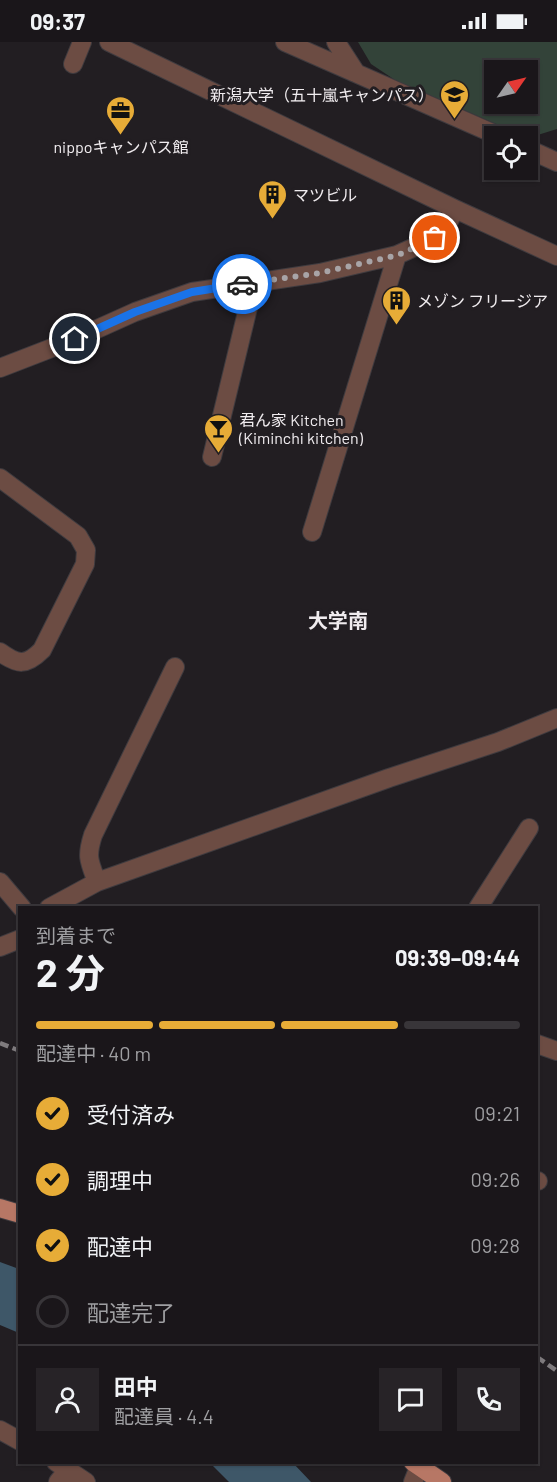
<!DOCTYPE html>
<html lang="ja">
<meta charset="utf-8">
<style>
:root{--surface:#1a161a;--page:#272327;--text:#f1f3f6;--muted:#9f9fa2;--line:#383539;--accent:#e7ac37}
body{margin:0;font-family:Barlow,"Noto Sans JP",sans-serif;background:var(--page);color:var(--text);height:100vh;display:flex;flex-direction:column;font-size:22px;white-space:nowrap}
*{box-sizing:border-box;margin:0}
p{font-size:20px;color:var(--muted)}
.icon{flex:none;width:33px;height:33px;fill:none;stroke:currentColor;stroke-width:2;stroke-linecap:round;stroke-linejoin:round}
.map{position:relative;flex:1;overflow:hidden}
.side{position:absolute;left:18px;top:864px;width:520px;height:558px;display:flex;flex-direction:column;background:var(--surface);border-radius:0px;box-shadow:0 2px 4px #0004,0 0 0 2px var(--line)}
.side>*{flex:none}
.needle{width:39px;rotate:56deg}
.buttons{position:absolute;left:484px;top:18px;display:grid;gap:12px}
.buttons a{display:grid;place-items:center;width:54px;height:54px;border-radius:0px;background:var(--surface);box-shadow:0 2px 4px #0004,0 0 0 2px var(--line);font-size:30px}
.pin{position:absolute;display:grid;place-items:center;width:51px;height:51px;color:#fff;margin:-26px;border:3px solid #fff;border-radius:50%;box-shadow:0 2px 6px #0007}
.courier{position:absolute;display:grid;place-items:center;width:60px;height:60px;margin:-30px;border:4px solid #1a73e8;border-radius:50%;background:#fff;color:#222;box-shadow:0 2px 8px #0007}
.head em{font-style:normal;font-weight:700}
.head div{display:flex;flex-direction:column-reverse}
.head{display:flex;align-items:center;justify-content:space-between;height:102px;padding:0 18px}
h1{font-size:39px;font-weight:700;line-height:45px}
.bar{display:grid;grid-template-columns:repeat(4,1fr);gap:9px 6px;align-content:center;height:72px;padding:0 18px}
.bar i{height:8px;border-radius:4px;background:var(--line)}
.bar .active{background:var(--accent)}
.bar p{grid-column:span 4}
.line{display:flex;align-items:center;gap:15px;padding:0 18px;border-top:2px solid var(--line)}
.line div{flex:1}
.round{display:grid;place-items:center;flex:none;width:63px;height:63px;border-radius:0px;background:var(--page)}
ol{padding:0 18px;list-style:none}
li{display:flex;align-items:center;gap:18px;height:66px}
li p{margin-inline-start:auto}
li .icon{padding:6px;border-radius:50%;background:var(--accent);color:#111;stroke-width:4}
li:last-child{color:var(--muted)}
li i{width:33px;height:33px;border:3px solid var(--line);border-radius:50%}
.status{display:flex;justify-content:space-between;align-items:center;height:42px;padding:0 30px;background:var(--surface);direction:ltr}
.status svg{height:16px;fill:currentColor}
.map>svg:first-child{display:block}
.green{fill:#334339;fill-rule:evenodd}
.water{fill:#3e5768}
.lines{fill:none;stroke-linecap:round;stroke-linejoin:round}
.minor-casing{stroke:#3f3b3f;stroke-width:20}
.major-casing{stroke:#3f3b3f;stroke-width:20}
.minor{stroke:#6c4c43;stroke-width:18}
.major{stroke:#b77765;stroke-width:18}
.rail{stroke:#7f7b7e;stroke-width:4.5;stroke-dasharray:9 4.5;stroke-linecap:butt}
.done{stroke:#a8a4a7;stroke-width:6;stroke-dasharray:0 10.8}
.route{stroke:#1a73e8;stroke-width:8}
.labels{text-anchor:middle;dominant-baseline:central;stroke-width:6;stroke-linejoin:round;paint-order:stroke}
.poi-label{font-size:16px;fill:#f0ecef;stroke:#221e22;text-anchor:start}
.quarter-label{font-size:20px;font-weight:bold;fill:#f0ecef;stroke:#221e22}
</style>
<div class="status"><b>09:37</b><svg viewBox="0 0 49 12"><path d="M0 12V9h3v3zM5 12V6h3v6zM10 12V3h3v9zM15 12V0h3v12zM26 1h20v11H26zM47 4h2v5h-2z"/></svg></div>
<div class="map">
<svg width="557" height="1440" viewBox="0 0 557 1440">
<rect width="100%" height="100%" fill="#221e22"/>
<path class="green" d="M 358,0 L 557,0 L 557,87 L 528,96 L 528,94 L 524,94 L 395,38 L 371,22 ZM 495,28 L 528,28 L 528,62 L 495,62 Z"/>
<path class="water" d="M 0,1220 L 19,1227 L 19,1291 L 0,1283 Z
M 210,1421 L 293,1421 L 311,1440 L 229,1440 Z"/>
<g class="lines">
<defs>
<path id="minor" d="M 109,0 L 455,167 L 557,214
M 285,0 L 499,94
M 336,0 L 356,31
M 73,22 L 82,0
M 528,107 L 557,120
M 0,326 L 75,297 L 135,270 L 192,250 L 320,231 L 397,213 L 435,196 L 446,185 L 455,167
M 212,415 L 254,241
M 0,436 L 78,494 L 86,508 L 85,522 L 42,608 C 26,624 18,623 0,610
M 312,490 L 397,213
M 0,840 L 22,866
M 97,840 C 89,819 86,815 93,793 L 175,625
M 49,866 L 97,840 L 389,736 L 498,700 L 557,676
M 478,866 L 529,786
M 0,905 L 20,897
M 537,1002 L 557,1009
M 537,1139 L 538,1139
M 0,1388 L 20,1399
M 56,1420 L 68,1428 L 58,1440
M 68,1428 L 86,1440
M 413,1440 L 419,1425"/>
<path id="major" d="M 0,1166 L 20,1172
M 413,1420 L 442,1440"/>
</defs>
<use href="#minor" class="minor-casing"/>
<use href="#major" class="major-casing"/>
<use href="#minor" class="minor"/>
<use href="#major" class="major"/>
<path class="rail" d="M 0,1001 L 20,1009
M 537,1315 L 557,1329"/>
</g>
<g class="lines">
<path class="done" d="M 242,242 L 320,231 L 398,213 L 435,196"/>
<path class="route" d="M 75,297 L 135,270 L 192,250 L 242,242"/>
</g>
<defs>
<symbol id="university-pin" viewBox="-11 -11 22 30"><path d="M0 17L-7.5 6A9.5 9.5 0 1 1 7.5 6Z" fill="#e7ac37" stroke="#221e22"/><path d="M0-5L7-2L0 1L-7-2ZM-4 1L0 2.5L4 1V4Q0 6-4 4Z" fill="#111"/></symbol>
<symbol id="office-pin" viewBox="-11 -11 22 30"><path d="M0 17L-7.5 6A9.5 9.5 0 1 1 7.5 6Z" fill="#e7ac37" stroke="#221e22"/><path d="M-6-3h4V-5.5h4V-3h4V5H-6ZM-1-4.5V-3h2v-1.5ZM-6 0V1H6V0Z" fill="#111"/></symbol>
<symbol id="building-pin" viewBox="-11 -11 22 30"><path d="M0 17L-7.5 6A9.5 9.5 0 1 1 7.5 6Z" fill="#e7ac37" stroke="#221e22"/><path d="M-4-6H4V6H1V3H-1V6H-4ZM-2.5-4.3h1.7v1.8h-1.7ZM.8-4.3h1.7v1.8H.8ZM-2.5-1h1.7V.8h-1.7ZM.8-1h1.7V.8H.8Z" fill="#111"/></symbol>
<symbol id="bar-pin" viewBox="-11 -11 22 30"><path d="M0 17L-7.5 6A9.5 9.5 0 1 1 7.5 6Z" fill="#e7ac37" stroke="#221e22"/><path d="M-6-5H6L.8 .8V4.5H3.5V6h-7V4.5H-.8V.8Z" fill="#111"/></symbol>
</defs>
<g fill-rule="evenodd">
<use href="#university-pin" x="438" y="36" width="33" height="45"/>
<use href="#office-pin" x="104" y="52" width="33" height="45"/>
<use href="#building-pin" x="256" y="136" width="33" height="45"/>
<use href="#building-pin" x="380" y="242" width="33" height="45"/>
<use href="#bar-pin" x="202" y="370" width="33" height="45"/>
</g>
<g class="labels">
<g class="poi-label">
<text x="434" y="52" text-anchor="end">新潟大学（五十嵐キャンパス）</text>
<text x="121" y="104" text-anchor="middle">nippoキャンパス館</text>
<text x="293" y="152">マツビル</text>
<text x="417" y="258">メゾン フリージア</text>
<text x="239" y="377">君ん家 Kitchen<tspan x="239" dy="18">(Kiminchi kitchen)</tspan></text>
</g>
<g class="quarter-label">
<text x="338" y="578">大学南</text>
</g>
</g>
</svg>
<div class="buttons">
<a><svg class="needle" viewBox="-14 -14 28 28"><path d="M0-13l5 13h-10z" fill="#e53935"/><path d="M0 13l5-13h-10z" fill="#9f9fa2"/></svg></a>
<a><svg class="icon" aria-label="locate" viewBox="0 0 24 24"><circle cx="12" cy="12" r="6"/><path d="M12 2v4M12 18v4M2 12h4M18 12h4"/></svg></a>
</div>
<div class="pin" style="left:435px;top:196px;background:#ea580c"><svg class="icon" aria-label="bag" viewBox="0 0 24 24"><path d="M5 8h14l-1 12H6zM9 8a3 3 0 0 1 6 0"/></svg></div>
<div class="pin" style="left:75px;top:297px;background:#1f2937"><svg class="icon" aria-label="home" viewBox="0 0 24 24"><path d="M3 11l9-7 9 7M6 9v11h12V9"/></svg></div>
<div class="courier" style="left:242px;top:242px"><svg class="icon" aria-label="car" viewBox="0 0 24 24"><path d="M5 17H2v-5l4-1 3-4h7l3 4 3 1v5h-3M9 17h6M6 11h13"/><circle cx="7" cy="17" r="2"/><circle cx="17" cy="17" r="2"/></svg></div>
<section class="side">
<div class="head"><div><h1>2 分</h1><p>到着まで</p></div><em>09:39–09:44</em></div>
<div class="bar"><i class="active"></i><i class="active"></i><i class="active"></i><i></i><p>配達中 · 40 m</p></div>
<ol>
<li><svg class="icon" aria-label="check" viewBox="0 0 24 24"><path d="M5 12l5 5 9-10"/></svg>受付済み<p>09:21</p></li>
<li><svg class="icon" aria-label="check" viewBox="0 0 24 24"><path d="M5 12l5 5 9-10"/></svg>調理中<p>09:26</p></li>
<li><svg class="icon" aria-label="check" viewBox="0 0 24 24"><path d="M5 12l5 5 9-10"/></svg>配達中<p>09:28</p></li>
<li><i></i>配達完了</li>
</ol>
<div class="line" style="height:108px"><a class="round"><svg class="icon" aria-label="person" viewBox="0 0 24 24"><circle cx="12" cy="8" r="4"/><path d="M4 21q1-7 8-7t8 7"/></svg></a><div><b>田中</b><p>配達員 · 4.4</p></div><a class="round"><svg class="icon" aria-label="chat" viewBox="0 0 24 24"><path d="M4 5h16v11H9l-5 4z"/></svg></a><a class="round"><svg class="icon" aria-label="phone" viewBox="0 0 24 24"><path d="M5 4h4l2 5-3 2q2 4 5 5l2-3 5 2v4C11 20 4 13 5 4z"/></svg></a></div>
</section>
</div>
